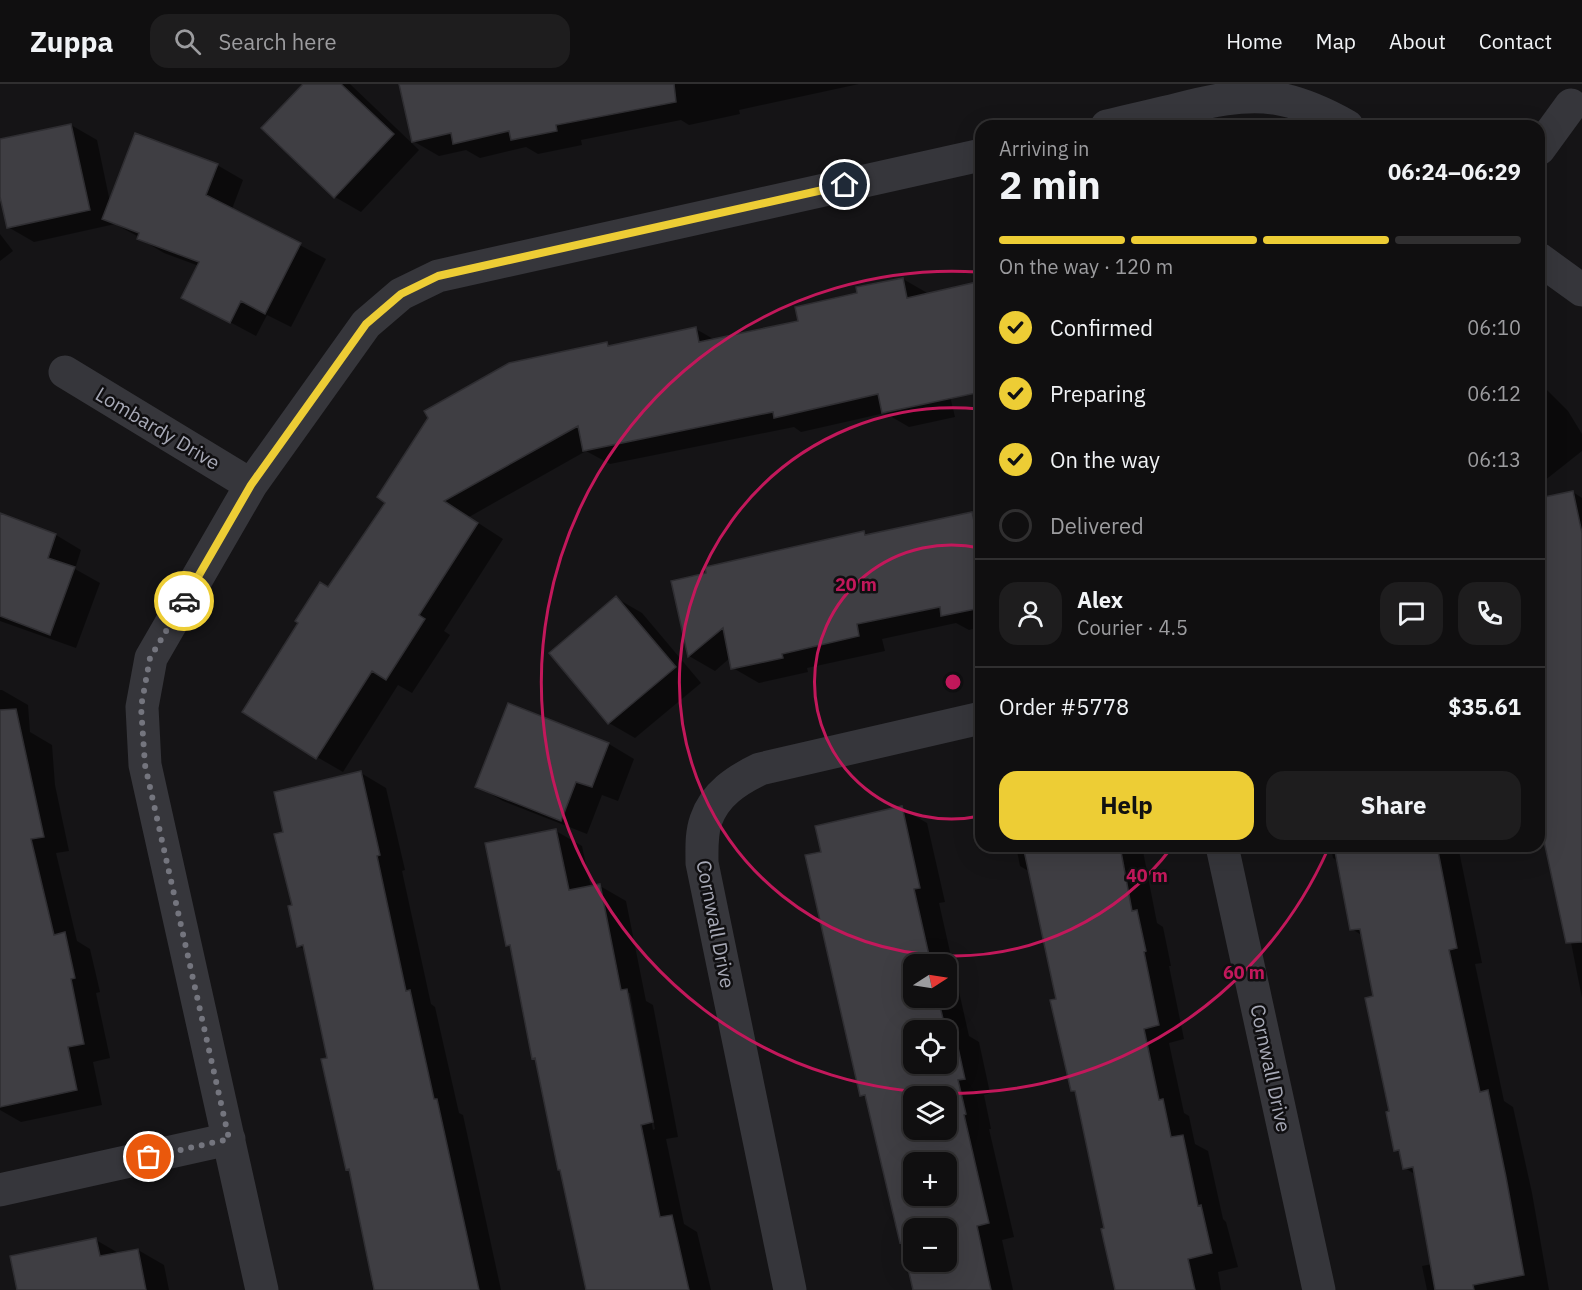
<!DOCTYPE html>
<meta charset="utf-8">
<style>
:root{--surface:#100f10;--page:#1e1d1e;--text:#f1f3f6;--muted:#9c9c9f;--line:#302f30;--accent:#edcd35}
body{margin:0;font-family:"IBM Plex Sans",sans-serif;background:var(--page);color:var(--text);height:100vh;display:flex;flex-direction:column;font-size:22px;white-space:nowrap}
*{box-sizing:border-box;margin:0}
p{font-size:20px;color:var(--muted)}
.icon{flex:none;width:33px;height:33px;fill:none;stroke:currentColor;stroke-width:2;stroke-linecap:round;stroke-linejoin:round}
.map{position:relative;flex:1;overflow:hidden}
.sheet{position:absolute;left:975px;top:36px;width:570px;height:732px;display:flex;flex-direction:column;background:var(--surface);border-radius:18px;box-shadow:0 6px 24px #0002,0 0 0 2px var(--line)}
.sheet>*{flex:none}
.needle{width:39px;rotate:78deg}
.controls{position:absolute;left:903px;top:870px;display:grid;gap:12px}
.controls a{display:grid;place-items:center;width:54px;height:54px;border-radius:12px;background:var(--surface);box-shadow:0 6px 24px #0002,0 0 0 2px var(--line);font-size:30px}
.pin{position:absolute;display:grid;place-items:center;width:51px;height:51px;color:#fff;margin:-26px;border:3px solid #fff;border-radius:50%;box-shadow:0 2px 6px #0007}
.courier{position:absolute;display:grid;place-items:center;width:60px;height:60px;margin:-30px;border:4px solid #edcd35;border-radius:50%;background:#fff;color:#222;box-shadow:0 2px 8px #0007}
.overview em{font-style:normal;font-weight:800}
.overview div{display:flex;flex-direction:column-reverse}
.overview{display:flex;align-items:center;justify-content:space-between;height:102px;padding:0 24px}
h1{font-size:39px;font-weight:800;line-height:45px}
.bar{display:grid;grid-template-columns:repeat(4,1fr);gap:9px 6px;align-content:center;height:72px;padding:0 24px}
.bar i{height:8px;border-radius:4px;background:var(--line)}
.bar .selected{background:var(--accent)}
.bar p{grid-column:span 4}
.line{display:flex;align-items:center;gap:15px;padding:0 24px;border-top:2px solid var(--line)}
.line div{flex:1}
.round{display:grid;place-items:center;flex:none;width:63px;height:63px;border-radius:18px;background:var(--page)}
ol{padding:0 24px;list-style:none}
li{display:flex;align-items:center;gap:18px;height:66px}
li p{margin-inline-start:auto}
li .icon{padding:6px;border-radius:50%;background:var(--accent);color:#111;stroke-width:4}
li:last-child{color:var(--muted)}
li i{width:33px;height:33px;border:3px solid var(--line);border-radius:50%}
.button{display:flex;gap:12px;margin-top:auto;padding:12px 24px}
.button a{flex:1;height:69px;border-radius:18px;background:var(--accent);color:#111;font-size:24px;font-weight:800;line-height:69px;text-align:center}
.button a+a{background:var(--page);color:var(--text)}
header{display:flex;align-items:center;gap:36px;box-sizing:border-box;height:84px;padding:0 30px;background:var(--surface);border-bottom:2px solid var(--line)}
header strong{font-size:28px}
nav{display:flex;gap:33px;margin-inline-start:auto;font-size:21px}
.search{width:420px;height:54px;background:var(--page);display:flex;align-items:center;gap:15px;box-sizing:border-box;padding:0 21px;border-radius:18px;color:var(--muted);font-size:22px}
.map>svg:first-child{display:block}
.shadow{fill:#0007;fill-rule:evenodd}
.building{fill:#3f3e43;stroke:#2f2e32;stroke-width:1.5;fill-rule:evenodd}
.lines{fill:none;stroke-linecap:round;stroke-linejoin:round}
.minor{stroke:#36363b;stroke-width:33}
.done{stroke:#74757e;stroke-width:6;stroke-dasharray:0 10.8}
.route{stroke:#edcd35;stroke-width:8}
.ring{fill:none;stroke:#c2185b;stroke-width:3}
.labels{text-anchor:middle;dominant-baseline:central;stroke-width:5;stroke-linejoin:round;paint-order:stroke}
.street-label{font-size:20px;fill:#a7a9b6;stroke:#100f11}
.centre{fill:#c2185b;stroke:#100f11;stroke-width:3}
.ring-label{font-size:18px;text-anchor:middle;font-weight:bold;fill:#c2185b;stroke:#100f11;stroke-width:5;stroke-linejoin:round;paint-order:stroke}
</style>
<header>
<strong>Zuppa</strong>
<div class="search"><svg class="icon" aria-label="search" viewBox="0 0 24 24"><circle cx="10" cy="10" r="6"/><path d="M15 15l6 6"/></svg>Search here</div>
<nav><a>Home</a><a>Map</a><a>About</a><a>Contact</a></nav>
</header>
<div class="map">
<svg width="1582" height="1206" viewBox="0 0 1582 1206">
<rect width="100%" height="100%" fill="#151416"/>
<path class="shadow" d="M 305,0 L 350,0 L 419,66 L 361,128 L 335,113 Z
M 400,0 L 859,0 L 739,26 L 740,30 L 689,41 L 681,36 L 581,56 L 582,61 L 538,70 L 526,63 L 480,74 L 466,66 L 439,72 L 413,57 Z
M 71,41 L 97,56 L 110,118 L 217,81 L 243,96 L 232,125 L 326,175 L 291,243 L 267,231 L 256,252 L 183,213 L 199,182 L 164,169 L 139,154 L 139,153 L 115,140 L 34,158 L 8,143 L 0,106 L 0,57 Z
M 0,150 L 13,167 L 0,177 Z
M 903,195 L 929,210 L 981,199 L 981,305 L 950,312 L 955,333 L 909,343 L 885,329 L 801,348 L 794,343 L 610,380 L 586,367 L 469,433 L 503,455 L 444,547 L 450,551 L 412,609 L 398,601 L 343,688 L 317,673 L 329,505 L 606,260 L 612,263 L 696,245 L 715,256 L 800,238 L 859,210 Z
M 1539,298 L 1568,327 L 1582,350 L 1582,367 L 1539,401 Z
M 1573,408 L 1582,414 L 1582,914 L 1561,808 L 1539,727 L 1539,415 Z
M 981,428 L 981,543 L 969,546 L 956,539 L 882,555 L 885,567 L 807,584 L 808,588 L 759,599 L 733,584 L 731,573 L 715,587 L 689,572 L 673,498 L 864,448 L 870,452 Z
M 3,432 L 56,451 L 81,466 L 75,485 L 100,499 L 76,564 L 0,537 L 0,441 Z
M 616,514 L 642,529 L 701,599 L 635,654 L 609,639 Z
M 0,606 L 2,606 L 28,621 L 30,648 L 52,661 L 55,701 L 69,767 L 56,769 L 77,857 L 90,865 L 100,908 L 96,909 L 110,974 L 93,978 L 102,1021 L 21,1038 L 0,1026 Z
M 509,621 L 609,660 L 634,675 L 618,717 L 602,711 L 587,750 L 503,717 L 477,702 Z
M 361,689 L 386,704 L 405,786 L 402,787 L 431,920 L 435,923 L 459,1029 L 463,1031 L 501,1206 L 373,1206 L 371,1197 L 374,1196 L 351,1087 L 347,1085 L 329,975 L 306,866 L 298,862 L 285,749 Z
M 901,724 L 927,739 L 945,818 L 939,819 L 969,952 L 979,958 L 990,1009 L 984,1011 L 991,1045 L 989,1045 L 1014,1153 L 1002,1156 L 1013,1206 L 914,1206 L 904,1160 L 901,1158 L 868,1015 L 861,1011 L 823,769 ZM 914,880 L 946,880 L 946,914 L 914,914 ZM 914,946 L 946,946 L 946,980 L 914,980 ZM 914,1012 L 946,1012 L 946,1046 L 914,1046 ZM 914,1078 L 946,1078 L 946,1112 L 914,1112 ZM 914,1144 L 946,1144 L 946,1178 L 914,1178 Z
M 556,747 L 582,762 L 591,804 L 600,802 L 626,817 L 646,917 L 653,921 L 678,1053 L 666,1055 L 684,1140 L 697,1148 L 711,1206 L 588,1206 L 537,976 L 533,974 L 512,864 L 507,861 ZM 627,909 L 630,909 L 655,1045 L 653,1046 Z
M 1016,762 L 1142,762 L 1157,839 L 1163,843 L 1171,882 L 1169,882 L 1184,955 L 1169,959 L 1184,1029 L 1189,1032 L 1195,1060 L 1208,1067 L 1223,1135 L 1226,1138 L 1238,1183 L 1218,1188 L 1221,1206 L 1116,1206 L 1106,1145 L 1077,1010 L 1072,1007 L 1057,916 L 1030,788 L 1020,782 Z
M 1331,762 L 1458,762 L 1482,879 L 1475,880 L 1504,1017 L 1513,1023 L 1532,1109 L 1549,1206 L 1427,1206 L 1422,1182 L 1432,1180 L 1416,1091 L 1405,1084 L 1401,1069 L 1395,1066 L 1375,913 L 1363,852 L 1352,845 L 1338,777 L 1333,774 Z
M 96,1156 L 120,1170 L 138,1166 L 164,1181 L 169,1206 L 19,1206 Z"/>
<path class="building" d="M 303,0 L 341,0 L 394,50 L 334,114 L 261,44 Z
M 399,0 L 674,0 L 676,18 L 556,41 L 557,47 L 511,56 L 509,47 L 453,60 L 451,49 L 412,58 Z
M 71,40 L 90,126 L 7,144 L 0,113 L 0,55 Z
M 135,49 L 218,80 L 206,111 L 301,159 L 265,230 L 241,217 L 230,239 L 181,214 L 199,178 L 137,155 L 139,149 L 102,135 Z
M 903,194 L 907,214 L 981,197 L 981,308 L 882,329 L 878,310 L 774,334 L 773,328 L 583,367 L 578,342 L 444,417 L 478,439 L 419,531 L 425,535 L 386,596 L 372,587 L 316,675 L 242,628 L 298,539 L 295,537 L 320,498 L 328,503 L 385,419 L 377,413 L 428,334 L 424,327 L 509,279 L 607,258 L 608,262 L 696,243 L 699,258 L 798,237 L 795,223 L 857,209 L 856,203 Z
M 1573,407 L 1582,449 L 1582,858 L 1566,859 L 1539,734 L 1539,414 Z
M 972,428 L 981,467 L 981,524 L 941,532 L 940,523 L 857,540 L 859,552 L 782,570 L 783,574 L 731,585 L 723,544 L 688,573 L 671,497 L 706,489 L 705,483 L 864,447 L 865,451 Z
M 0,429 L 56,450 L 48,474 L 75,483 L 50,551 L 0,532 Z
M 616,512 L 676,583 L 608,640 L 549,569 Z
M 508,619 L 609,659 L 592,703 L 576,698 L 561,737 L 475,703 Z
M 16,625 L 44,753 L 31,755 L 54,851 L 65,848 L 75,894 L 71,895 L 84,960 L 68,963 L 77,1006 L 0,1023 L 0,626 Z
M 361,687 L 380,771 L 377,772 L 406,907 L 410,906 L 434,1015 L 437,1015 L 479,1206 L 374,1206 L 349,1085 L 346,1086 L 321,975 L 327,974 L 303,861 L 297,863 L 288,822 L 292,821 L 274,750 L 283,748 L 274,708 Z
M 902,722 L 920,804 L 914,805 L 931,880 L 914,880 L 914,914 L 938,914 L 945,943 L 953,941 L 965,995 L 958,996 L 966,1030 L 964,1031 L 989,1139 L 977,1142 L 991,1206 L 913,1206 L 902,1158 L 900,1159 L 865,1011 L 860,1012 L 805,771 L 821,768 L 815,742 ZM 914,946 L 946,946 L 946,980 L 914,980 ZM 914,1012 L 946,1012 L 946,1046 L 914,1046 ZM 914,1078 L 946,1078 L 946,1112 L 914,1112 ZM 914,1144 L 946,1144 L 946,1178 L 914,1178 Z
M 556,745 L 569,806 L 600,800 L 621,906 L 627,905 L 653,1038 L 641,1041 L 660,1133 L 672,1131 L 689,1206 L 586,1206 L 560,1086 L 558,1086 L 535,974 L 532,975 L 510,861 L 506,862 L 485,759 Z
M 1023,762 L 1120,762 L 1132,827 L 1137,826 L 1146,867 L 1144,868 L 1159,941 L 1144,945 L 1159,1016 L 1163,1015 L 1171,1053 L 1183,1051 L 1198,1122 L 1201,1121 L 1212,1169 L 1188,1175 L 1195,1206 L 1115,1206 L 1101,1145 L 1104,1144 L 1075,1007 L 1071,1007 L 1050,916 L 1056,915 Z
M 1334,762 L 1437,762 L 1457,864 L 1449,866 L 1480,1008 L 1488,1006 L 1506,1093 L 1524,1191 L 1473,1201 L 1474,1206 L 1435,1206 L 1413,1083 L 1403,1085 L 1399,1066 L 1394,1067 L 1386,1028 L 1389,1027 L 1365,914 L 1373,912 L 1360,845 L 1350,846 Z
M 96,1154 L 100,1172 L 138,1165 L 146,1206 L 17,1206 L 10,1172 Z"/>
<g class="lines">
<path class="minor" d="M 1107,42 C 1131,36 1155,31 1179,25 C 1210,17 1241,10 1274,14 C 1300,18 1324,29 1347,42
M 1539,65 L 1571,21
M 1539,175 L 1582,206
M 65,288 L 251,401
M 1222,762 L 1319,1206
M 0,1106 L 229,1055
M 262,1206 L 145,681 L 142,623 L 151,574 L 251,401 L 366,240 L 401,210 L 438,192 L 981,71
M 790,1206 L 702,779 C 702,765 701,750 706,736 C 715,710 737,696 760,685 L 981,634"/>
</g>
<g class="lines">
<path class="done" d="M 149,1073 L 229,1055 L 145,681 L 141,623 L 150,574 L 184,517"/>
<path class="route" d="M 184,517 L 251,401 L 366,240 L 401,210 L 438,192 L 845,101"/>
</g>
<g class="ring">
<path d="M980 732A137 137 0 1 1 980 464"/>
<path d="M1172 763A274 274 0 1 1 979 325"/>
<path d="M1328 765A411 411 0 1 1 978 188"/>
</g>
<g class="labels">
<g class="street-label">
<text transform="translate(158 344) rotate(31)">Lombardy Drive</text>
<text transform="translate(716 840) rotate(79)">Cornwall Drive</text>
<text transform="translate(1271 984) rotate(78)">Cornwall Drive</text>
</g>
</g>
<circle cx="953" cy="598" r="9" class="centre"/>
<g class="ring-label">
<text x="856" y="507">20 m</text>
<text x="1147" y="798">40 m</text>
<text x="1244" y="895">60 m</text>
</g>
</svg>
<div class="controls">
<a><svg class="needle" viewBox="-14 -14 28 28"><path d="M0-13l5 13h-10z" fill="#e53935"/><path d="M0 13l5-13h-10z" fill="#9c9c9f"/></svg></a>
<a><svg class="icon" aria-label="locate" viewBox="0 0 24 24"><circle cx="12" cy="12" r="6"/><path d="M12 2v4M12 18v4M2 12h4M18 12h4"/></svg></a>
<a><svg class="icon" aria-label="layers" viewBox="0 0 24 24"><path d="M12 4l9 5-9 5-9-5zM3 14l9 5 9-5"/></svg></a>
<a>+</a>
<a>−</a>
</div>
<div class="pin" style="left:149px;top:1073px;background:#ea580c"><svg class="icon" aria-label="bag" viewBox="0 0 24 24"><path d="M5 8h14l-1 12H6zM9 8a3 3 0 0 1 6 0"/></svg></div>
<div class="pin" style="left:845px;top:101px;background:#1f2937"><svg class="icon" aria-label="home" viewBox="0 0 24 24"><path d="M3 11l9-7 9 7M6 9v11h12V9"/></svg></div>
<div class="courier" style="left:184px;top:517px"><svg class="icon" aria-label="car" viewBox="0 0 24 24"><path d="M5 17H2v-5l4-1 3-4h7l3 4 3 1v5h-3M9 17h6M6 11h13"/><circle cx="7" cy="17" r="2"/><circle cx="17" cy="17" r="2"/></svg></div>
<section class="sheet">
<div class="overview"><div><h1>2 min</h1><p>Arriving in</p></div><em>06:24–06:29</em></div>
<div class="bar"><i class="selected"></i><i class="selected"></i><i class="selected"></i><i></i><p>On the way · 120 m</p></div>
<ol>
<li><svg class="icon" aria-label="check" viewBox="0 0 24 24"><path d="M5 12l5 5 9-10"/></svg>Confirmed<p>06:10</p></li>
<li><svg class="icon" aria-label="check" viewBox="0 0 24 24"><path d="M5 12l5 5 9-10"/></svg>Preparing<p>06:12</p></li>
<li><svg class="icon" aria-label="check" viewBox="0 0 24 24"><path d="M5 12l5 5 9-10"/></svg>On the way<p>06:13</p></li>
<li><i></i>Delivered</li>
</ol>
<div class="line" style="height:108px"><a class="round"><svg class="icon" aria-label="person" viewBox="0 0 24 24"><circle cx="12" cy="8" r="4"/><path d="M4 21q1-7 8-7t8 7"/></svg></a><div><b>Alex</b><p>Courier · 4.5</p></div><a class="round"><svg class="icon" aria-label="chat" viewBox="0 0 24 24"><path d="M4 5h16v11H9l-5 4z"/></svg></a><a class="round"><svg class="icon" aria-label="phone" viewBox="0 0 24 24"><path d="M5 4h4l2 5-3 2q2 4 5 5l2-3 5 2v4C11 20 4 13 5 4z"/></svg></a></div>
<div class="line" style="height:78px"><div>Order #5778</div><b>$35.61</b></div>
<div class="button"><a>Help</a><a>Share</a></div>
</section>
</div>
